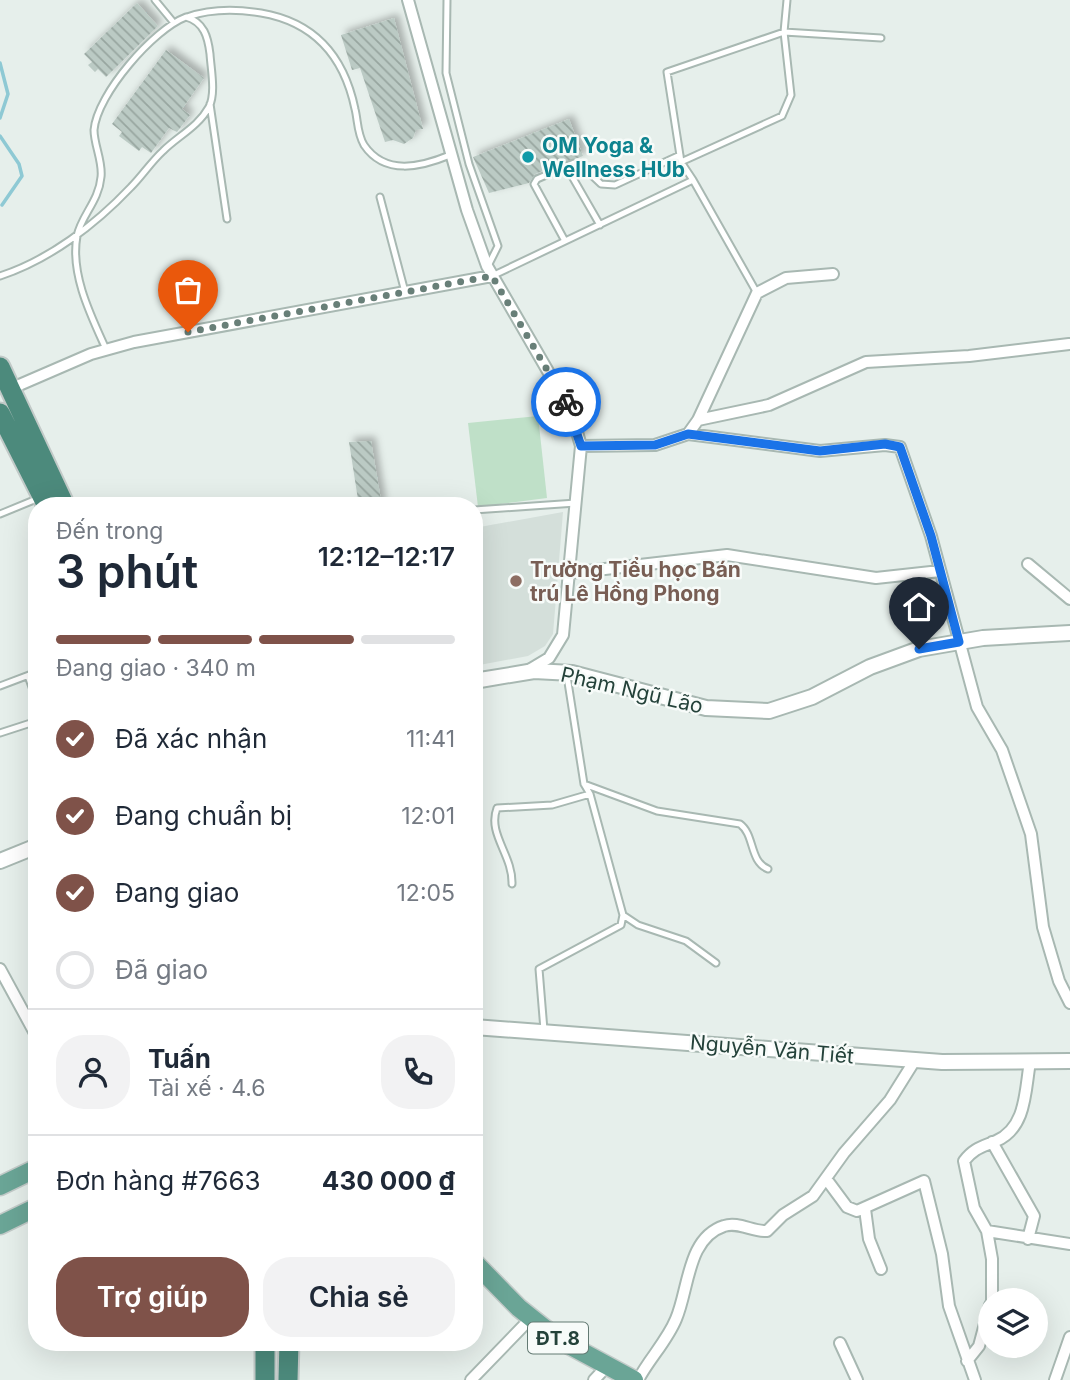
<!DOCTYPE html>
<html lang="vi">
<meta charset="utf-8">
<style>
:root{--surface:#fff;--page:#f2f2f3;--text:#1f2937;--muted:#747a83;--line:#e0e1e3;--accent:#7f5249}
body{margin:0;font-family:Inter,sans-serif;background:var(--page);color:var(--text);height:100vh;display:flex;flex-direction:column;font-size:26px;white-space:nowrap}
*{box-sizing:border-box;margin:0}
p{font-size:23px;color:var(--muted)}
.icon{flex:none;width:38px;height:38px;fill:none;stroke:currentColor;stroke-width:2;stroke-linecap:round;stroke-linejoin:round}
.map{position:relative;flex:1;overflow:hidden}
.panel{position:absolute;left:28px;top:497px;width:455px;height:854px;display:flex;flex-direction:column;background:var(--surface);border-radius:28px;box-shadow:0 7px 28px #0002}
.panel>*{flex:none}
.controls{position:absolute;left:978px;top:1288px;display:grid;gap:14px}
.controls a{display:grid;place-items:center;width:70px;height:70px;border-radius:50%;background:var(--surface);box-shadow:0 7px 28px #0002;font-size:35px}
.pin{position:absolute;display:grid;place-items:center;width:60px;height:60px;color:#fff;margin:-72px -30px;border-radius:50% 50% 50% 0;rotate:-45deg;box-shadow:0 0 7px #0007}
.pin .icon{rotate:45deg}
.courier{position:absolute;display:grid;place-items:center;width:70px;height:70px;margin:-35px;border:5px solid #1a73e8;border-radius:50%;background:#fff;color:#222;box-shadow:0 2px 9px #0007}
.summary em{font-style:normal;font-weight:600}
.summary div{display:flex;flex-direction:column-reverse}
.summary{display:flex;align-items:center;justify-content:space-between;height:119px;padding:0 28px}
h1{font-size:46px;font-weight:600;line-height:52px}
.bar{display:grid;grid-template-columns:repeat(4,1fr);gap:10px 7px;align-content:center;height:84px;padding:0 28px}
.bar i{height:9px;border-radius:5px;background:var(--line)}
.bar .current{background:var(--accent)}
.bar p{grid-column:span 4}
.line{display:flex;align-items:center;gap:18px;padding:0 28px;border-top:2px solid var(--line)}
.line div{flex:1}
.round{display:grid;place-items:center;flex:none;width:74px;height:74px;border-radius:28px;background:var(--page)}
ol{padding:0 28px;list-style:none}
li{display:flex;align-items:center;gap:21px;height:77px}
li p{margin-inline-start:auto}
li .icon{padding:7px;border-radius:50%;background:var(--accent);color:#fff;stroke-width:4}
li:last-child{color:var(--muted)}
li i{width:38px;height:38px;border:4px solid var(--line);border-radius:50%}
.action{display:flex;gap:14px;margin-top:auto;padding:14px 28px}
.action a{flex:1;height:80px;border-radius:28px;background:var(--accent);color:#fff;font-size:28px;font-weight:600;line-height:80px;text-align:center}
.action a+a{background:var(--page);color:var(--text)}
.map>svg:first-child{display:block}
.built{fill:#d4dfda}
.green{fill:#bfe0c8}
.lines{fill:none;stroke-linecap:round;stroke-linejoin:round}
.stream{stroke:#8ec9d4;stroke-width:3.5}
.building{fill:url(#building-back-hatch);filter:url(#shadow)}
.service-casing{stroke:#a8b8b2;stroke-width:9}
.minor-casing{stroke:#a8b8b2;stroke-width:14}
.tertiary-casing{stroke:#a8b8b2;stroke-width:18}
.primary-casing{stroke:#c2cac8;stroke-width:21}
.trunk-casing{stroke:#c2cac8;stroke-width:23}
.service{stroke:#fff;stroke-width:5}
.minor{stroke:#fff;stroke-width:10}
.tertiary{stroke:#fff;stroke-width:14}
.primary{stroke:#6aa596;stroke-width:18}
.trunk{stroke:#4c8a7c;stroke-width:19}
.done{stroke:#687f78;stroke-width:7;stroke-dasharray:0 12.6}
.route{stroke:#1a73e8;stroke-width:9}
.culture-dot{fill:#0f9aa8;stroke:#f7fbf9;stroke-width:2.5}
.education-dot{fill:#8d6e63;stroke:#f7fbf9;stroke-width:2.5}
.labels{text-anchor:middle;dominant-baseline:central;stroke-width:5;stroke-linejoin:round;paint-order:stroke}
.shield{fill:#f7fbf9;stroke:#637a73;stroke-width:2}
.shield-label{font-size:19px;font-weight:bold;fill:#24423a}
.culture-label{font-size:21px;font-weight:bold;fill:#0d838f;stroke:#f7fbf9;text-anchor:start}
.education-label{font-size:21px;font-weight:bold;fill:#785e54;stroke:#f7fbf9;text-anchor:start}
.street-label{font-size:21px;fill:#24423a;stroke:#f7fbf9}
</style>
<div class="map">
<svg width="1070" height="1380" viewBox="0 0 1070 1380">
<defs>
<pattern id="building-back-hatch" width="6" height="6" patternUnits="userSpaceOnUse" patternTransform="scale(1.75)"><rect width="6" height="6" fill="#bbcac4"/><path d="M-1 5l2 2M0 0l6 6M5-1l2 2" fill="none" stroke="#98a6a0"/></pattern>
<filter id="shadow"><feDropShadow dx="4.5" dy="-4.5" stdDeviation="3.5" flood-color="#0004"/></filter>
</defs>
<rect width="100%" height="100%" fill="#e6efeb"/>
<path class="built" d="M 563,512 L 553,634 L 545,646 L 528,656 L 474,666 L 474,528 Z"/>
<path class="green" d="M 538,416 L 547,498 L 478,507 L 468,423 Z"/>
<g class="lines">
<path class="stream" d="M 0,63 L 8,94 L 0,118
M 0,136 L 19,164 L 22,176 L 2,205"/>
</g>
<path class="building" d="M 137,3 L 158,26 L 106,77 L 98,69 L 95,72 L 88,65 L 92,62 L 84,54 Z
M 394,18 L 423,129 L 416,130 L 413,138 L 404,144 L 393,140 L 385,142 L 360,68 L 352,70 L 341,35 Z
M 166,50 L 204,78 L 182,109 L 190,115 L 177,132 L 169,128 L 151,153 L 142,147 L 139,151 L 119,136 L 122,132 L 112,124 Z
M 569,119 L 583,156 L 535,174 L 529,183 L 489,193 L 473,157 Z
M 371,441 L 382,506 L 359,506 L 349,442 Z"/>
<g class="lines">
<defs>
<path id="service" d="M 155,0 L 174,23
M 447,0 L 446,73 L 469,164 L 498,246 L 489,264
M 787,0 L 784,32 L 881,38
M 187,17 C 210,9 237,9 261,13 C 314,22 344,56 355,109 C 358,121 357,133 364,145 C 385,176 421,167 450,155
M 210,104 L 227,219
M 566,166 L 600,225
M 693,180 L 757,293
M 380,197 L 405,292
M 565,241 L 534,184 L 537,179 L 574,163 L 583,167 L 601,184 L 615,185 L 680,155
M 0,276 C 49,260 95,225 131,187 C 142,176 151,162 163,151 C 178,136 198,127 209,107 C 216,93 211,70 210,54 C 208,37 204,22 186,17 C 154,29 97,94 94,130 C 94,145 103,162 101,177 C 99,201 81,216 77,236 C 70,274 91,316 106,349
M 492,276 L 693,180 L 681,162 L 667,72 L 784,32 L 791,95 L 782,116 L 681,162
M 474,510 L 576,503
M 0,514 L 39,498
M 28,676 L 37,701
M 0,686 L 37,672
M 0,733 L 37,721
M 584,784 L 657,811 L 740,824 C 755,835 749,861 768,869
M 512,884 C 513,855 487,834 497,808 L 552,805 L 590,794 L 584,784 L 567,676
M 623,915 L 638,925 L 686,941 L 716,963
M 544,1030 L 539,969 L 621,925 L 623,915 L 590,794"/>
<path id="minor" d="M 408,0 L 467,210 L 487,266 L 571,411 L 581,446
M 10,389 L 91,354 L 134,342 L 492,276
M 698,420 L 769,405 L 866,362 L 969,356 L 1069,344
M 688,434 L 820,451 L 885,445 L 900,447 L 931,536 L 977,707 L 1002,750 L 1031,834 L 1043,927 L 1059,981 L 1070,1003
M 1028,564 L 1070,599
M 570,573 L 727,555 L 876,578 L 940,571
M 529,670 L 549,658 L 563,635 L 581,446 L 655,445 L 688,434 L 698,420 L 757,293 L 786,278 L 833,274
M 0,969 L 37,1037
M 992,1142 L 1034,1216 L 1028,1239
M 827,1180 L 847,1207 L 857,1211 L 924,1181 L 942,1254 L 949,1306 L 975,1380
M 865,1209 L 869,1239 L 881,1269
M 987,1231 L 1070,1244
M 992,1300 L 992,1259 L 987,1231 L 974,1208 L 964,1161 C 974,1148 982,1147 996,1141 C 1027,1128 1025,1089 1030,1062
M 840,1343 L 857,1380
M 967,1361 L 979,1346 L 990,1305
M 471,1380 L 531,1318
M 594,1380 L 609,1364
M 638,1380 C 649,1359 667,1341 676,1319 C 689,1289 687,1238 724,1226 C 738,1221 753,1232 767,1231 L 783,1215 L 813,1196 L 844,1153 L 890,1100 L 915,1060
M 1055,1380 L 1070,1337"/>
<path id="tertiary" d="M 474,681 L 534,671 L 572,673 L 706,708 L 769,711 L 812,697 L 870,667 L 919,649 L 983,638 L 1070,633
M 0,861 L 37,846
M 474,1027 L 942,1062 L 1070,1061"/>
<path id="primary" d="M 0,1186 L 37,1168
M 0,1225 L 37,1207
M 474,1262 L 519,1308 L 558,1339 L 634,1380"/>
<path id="trunk" d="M 0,367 L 65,506
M 0,413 L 47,506
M 265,1380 L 265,1342
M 288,1380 L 289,1342"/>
</defs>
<use href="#service" class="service-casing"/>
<use href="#minor" class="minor-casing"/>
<use href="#tertiary" class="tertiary-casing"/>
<use href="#primary" class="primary-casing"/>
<use href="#trunk" class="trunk-casing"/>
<use href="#service" class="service"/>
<use href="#minor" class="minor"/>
<use href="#tertiary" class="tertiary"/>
<use href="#primary" class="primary"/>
<use href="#trunk" class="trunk"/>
</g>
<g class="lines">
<path class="done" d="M 188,332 L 492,276 L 566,402"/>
<path class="route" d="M 566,402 L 581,446 L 655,445 L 688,434 L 820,451 L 885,444 L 900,447 L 931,536 L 959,642 L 919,649"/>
</g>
<circle class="culture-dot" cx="528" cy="157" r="7"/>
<circle class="education-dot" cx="516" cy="581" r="7"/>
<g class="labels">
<rect class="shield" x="528" y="1322.5" width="60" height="31" rx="5"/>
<g class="shield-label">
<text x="558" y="1338">ĐT.8</text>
</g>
<g class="culture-label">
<text x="542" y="145">OM Yoga &amp;<tspan x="542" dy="24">Wellness HUb</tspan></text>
</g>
<g class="education-label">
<text x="530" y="569">Trường Tiểu học Bán<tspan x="530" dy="24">trú Lê Hồng Phong</tspan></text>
</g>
<g class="street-label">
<text transform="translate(632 690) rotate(13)">Phạm Ngũ Lão</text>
<text transform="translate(772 1049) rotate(5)">Nguyễn Văn Tiết</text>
</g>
</g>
</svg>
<div class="controls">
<a><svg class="icon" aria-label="layers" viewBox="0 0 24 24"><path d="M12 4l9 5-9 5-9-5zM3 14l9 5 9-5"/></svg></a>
</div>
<div class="pin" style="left:188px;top:332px;background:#ea580c"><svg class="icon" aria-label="bag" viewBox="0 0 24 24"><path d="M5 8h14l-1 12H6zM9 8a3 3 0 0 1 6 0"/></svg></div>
<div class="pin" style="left:919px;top:649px;background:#1f2937"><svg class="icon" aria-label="home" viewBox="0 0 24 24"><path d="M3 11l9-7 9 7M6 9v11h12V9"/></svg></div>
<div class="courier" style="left:566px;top:402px"><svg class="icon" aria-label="bike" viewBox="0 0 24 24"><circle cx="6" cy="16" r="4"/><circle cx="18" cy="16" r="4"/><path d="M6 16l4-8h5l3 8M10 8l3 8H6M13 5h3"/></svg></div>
<section class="panel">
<div class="summary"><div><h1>3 phút</h1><p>Đến trong</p></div><em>12:12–12:17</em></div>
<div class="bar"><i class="current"></i><i class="current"></i><i class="current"></i><i></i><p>Đang giao · 340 m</p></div>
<ol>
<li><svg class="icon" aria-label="check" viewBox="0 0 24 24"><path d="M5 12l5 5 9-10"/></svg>Đã xác nhận<p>11:41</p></li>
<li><svg class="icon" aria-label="check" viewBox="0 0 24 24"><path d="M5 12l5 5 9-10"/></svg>Đang chuẩn bị<p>12:01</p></li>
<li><svg class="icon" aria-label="check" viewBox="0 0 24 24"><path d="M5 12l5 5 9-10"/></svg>Đang giao<p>12:05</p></li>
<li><i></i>Đã giao</li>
</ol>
<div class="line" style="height:126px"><a class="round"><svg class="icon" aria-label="person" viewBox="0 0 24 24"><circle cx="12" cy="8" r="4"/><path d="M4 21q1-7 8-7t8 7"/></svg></a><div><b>Tuấn</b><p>Tài xế · 4.6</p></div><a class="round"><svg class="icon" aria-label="phone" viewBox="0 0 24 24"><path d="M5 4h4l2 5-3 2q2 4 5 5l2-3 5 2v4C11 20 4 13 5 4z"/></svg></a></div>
<div class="line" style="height:91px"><div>Đơn hàng #7663</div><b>430 000 ₫</b></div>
<div class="action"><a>Trợ giúp</a><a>Chia sẻ</a></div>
</section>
</div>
